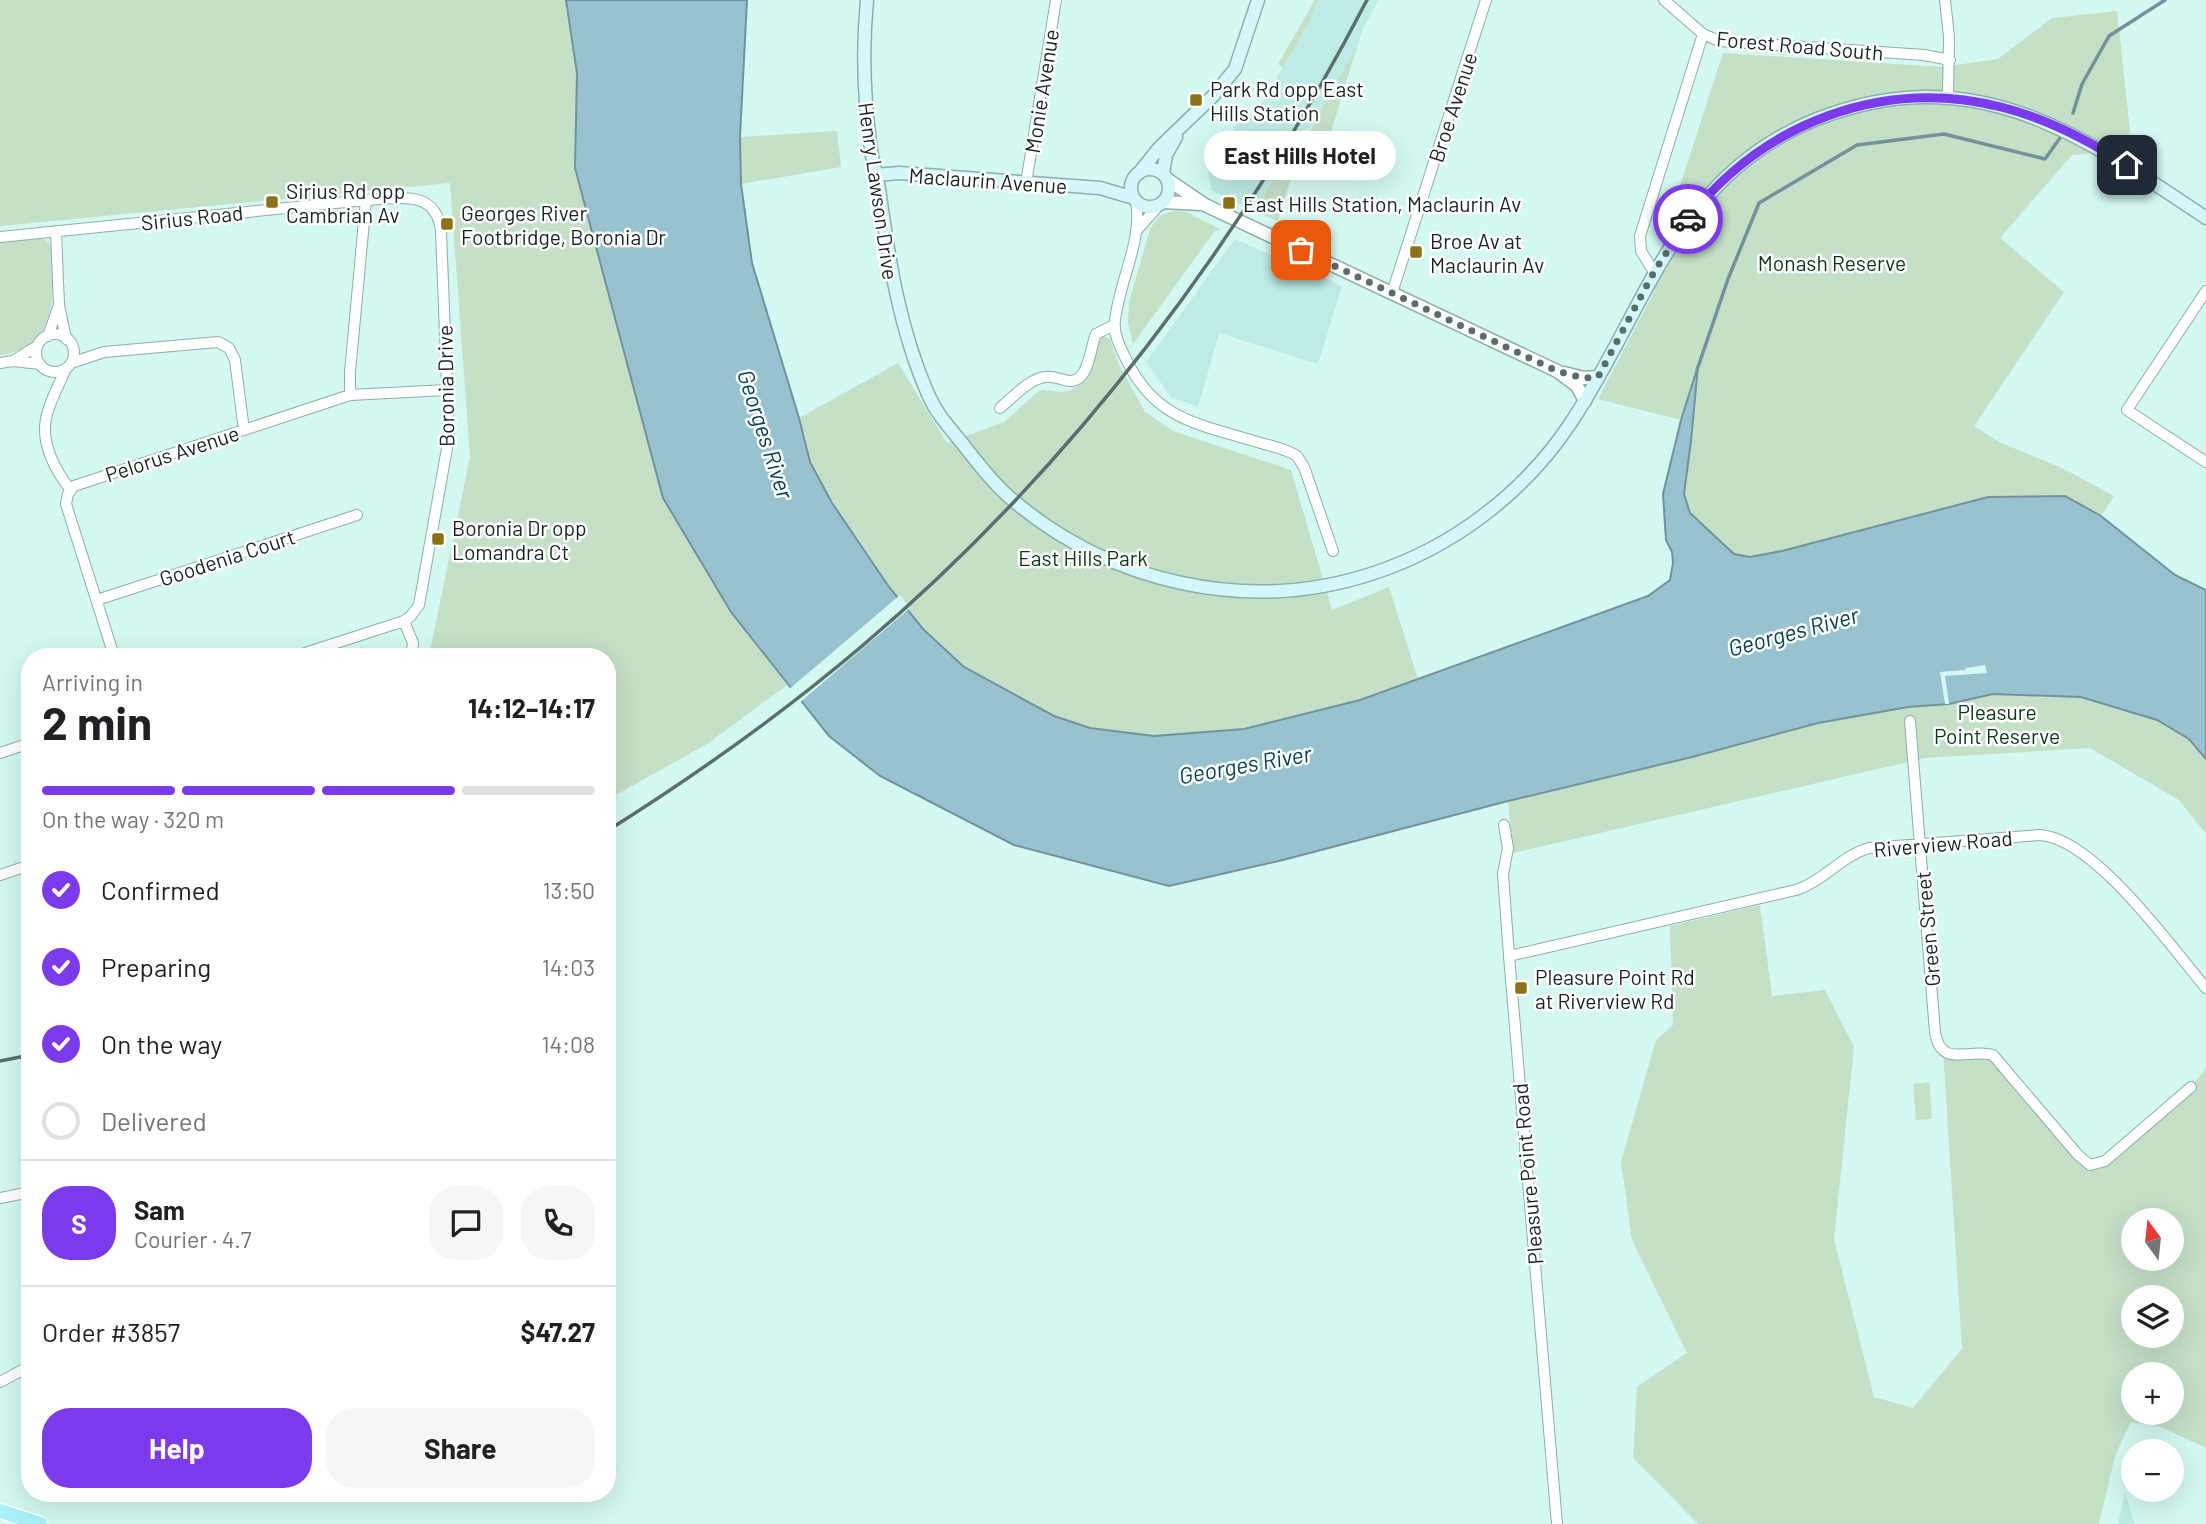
<!DOCTYPE html>
<meta charset="utf-8">
<style>
:root{--surface:#fff;--page:#f6f6f6;--text:#202124;--muted:#757577;--line:#e0e0e0;--accent:#7c3aed}
body{margin:0;font-family:Barlow,sans-serif;background:var(--page);color:var(--text);height:100vh;display:flex;flex-direction:column;font-size:26px;white-space:nowrap}
*{box-sizing:border-box;margin:0}
p{font-size:23px;color:var(--muted)}
.icon{flex:none;width:38px;height:38px;fill:none;stroke:currentColor;stroke-width:2;stroke-linecap:round;stroke-linejoin:round}
.map{position:relative;flex:1;overflow:hidden}
.details{position:absolute;left:21px;top:648px;width:595px;height:854px;display:flex;flex-direction:column;background:var(--surface);border-radius:28px;box-shadow:0 7px 28px #0002}
.details>*{flex:none}
.needle{width:46px;rotate:345deg}
.controls{position:absolute;left:2121px;top:1208px;display:grid;gap:14px}
.controls a{display:grid;place-items:center;width:63px;height:63px;border-radius:50%;background:var(--surface);box-shadow:0 7px 28px #0002;font-size:35px}
.pin{position:absolute;display:grid;place-items:center;width:60px;height:60px;color:#fff;margin:-30px;border-radius:14px;box-shadow:0 4px 10px #0006}
.courier{position:absolute;display:grid;place-items:center;width:70px;height:70px;margin:-35px;border:5px solid #7c3aed;border-radius:50%;background:#fff;color:#222;box-shadow:0 2px 9px #0007}
.bubble{position:absolute;height:49px;border-radius:24px;background:var(--surface);box-shadow:0 7px 28px #0002;font-size:23px;font-weight:700;line-height:49px;text-align:center}
.head em{font-style:normal;font-weight:700}
.head div{display:flex;flex-direction:column-reverse}
.head{display:flex;align-items:center;justify-content:space-between;height:119px;padding:0 21px}
h1{font-size:46px;font-weight:700;line-height:52px}
.bar{display:grid;grid-template-columns:repeat(4,1fr);gap:10px 7px;align-content:center;height:84px;padding:0 21px}
.bar i{height:9px;border-radius:5px;background:var(--line)}
.bar .selected{background:var(--accent)}
.bar p{grid-column:span 4}
.line{display:flex;align-items:center;gap:18px;padding:0 21px;border-top:2px solid var(--line)}
.line div{flex:1}
.round{display:grid;place-items:center;flex:none;width:74px;height:74px;border-radius:28px;background:var(--page)}
ol{padding:0 21px;list-style:none}
li{display:flex;align-items:center;gap:21px;height:77px}
li p{margin-inline-start:auto}
li .icon{padding:7px;border-radius:50%;background:var(--accent);color:#fff;stroke-width:4}
li:last-child{color:var(--muted)}
li i{width:38px;height:38px;border:4px solid var(--line);border-radius:50%}
.button{display:flex;gap:14px;margin-top:auto;padding:14px 21px}
.button a{flex:1;height:80px;border-radius:28px;background:var(--accent);color:#fff;font-size:28px;font-weight:700;line-height:80px;text-align:center}
.button a+a{background:var(--page);color:var(--text)}
.map>svg:first-child{display:block}
.built{fill:#beebe4}
.green{fill:#c4e0c7;fill-rule:evenodd}
.water{fill:#99c2d1;stroke:#72939c;stroke-width:2}
.pier{fill:#d4f8f2}
.lines{fill:none;stroke-linecap:round;stroke-linejoin:round}
.stream{stroke:#72939c;stroke-width:3.5}
.minor-casing{stroke:#8daea9;stroke-width:12}
.tertiary-casing{stroke:#8daea9;stroke-width:15}
.secondary-casing{stroke:#8daea9;stroke-width:15}
.primary-casing{stroke:#fff;stroke-width:17}
.minor{stroke:#fff;stroke-width:10}
.tertiary{stroke:#fff;stroke-width:12}
.secondary{stroke:#d3f8fb;stroke-width:12}
.primary{stroke:#a7f1f7;stroke-width:14}
.rail{stroke:#5b706c;stroke-width:3.5}
.done{stroke:#596e6b;stroke-width:7;stroke-dasharray:0 12.6}
.route{stroke:#7c3aed;stroke-width:9}
.poi-dot{fill:#8b7215;stroke:#fff;stroke-width:2.5}
.labels{text-anchor:middle;dominant-baseline:central;stroke-width:5;stroke-linejoin:round;paint-order:stroke}
.street-label{font-size:21px;fill:#172422;stroke:#fff}
.poi-label{font-size:21px;fill:#172422;stroke:#fff;text-anchor:start}
.park-label{font-size:21px;fill:#073714;stroke:#fff}
.water-label{font-size:23px;font-style:italic;fill:#054252;stroke:#fff}
</style>
<div class="map">
<svg width="2206" height="1524" viewBox="0 0 2206 1524">
<rect width="100%" height="100%" fill="#d4f8f2"/>
<path class="built" d="M 1319,0 L 1378,0 L 1363,29 L 1358,44 L 1325,106 L 1310,128 L 1304,130 L 1254,211 L 1211,190 L 1208,172 L 1237,123 L 1254,117 L 1311,18 L 1309,16 Z
M 1235,239 L 1342,286 L 1318,364 L 1219,333 L 1198,407 L 1171,397 L 1146,362 Z
M 2125,1492 L 2134,1522 L 2134,1524 L 2118,1524 Z"/>
<path class="green" d="M 0,0 L 566,0 L 577,73 L 575,168 L 691,546 L 731,612 L 787,685 L 707,744 L 607,800 L 607,656 L 429,656 L 470,457 L 450,183 L 0,226 Z
M 1315,0 L 1319,0 L 1310,16 L 1312,17 L 1283,67 L 1278,64 Z
M 2117,11 L 2132,150 L 2072,155 L 2000,238 L 2064,292 L 1974,426 L 1999,442 L 2062,468 L 2114,496 L 2101,516 L 2065,496 L 1750,557 L 1734,554 L 1702,526 L 1690,513 L 1684,494 L 1691,441 L 1697,370 L 1681,420 L 1598,399 L 1653,294 L 1665,232 L 1723,53 L 1942,67 L 1998,59 L 2052,18 Z
M 1358,44 L 1325,151 L 1308,144 L 1307,141 L 1315,137 L 1310,131 Z
M 837,131 L 841,167 L 741,184 L 740,137 Z
M 1294,147 L 1300,150 L 1278,221 L 1254,211 Z
M 1176,210 L 1186,212 L 1220,229 L 1214,232 L 1133,344 L 1128,322 L 1129,302 L 1150,229 L 1159,216 Z
M 33,238 L 44,239 L 51,245 C 54,291 60,348 0,355 L 0,241 Z
M 1103,336 L 1110,339 L 1118,363 L 1145,412 L 1173,431 L 1291,470 L 1332,610 L 1389,587 L 1418,679 L 1360,700 L 1244,729 L 1154,736 L 1090,728 L 1054,716 L 964,667 L 923,629 L 889,587 L 832,503 L 810,462 L 799,418 L 898,363 L 947,443 L 1004,422 L 1040,390 C 1048,390 1060,393 1068,391 C 1090,385 1093,358 1099,340 Z
M 1993,694 L 2081,697 L 2157,720 L 2189,739 L 2206,759 L 2206,834 L 2179,800 L 2090,748 L 1925,758 L 1513,853 L 1508,801 L 1692,757 L 1819,723 L 1908,707 L 1949,704 Z
M 1760,905 L 1772,996 L 1825,990 L 1854,1047 L 1834,1239 L 1874,1397 L 1913,1408 L 1962,1349 L 1943,1051 L 1989,1054 L 2082,1159 L 2095,1165 L 2191,1087 L 2206,1068 L 2206,1448 L 2161,1427 L 2131,1422 L 2115,1456 L 2099,1524 L 1698,1524 L 1633,1458 L 1637,1387 L 1687,1353 L 1632,1240 L 1621,1162 L 1656,1040 L 1673,1025 L 1670,926 ZM 2133,1220 L 2172,1220 L 2172,1258 L 2133,1258 ZM 2133,1297 L 2172,1297 L 2172,1335 L 2133,1335 ZM 2133,1374 L 2172,1374 L 2172,1412 L 2133,1412 Z
M 1929,1082 L 1932,1119 L 1916,1120 L 1913,1084 Z"/>
<path class="water" d="M 566,0 L 747,0 L 740,137 L 741,184 L 752,263 L 799,418 L 810,462 L 832,503 L 889,587 L 923,629 L 964,667 L 1054,716 L 1090,728 L 1154,736 L 1244,729 L 1360,700 L 1648,596 L 1670,580 L 1673,563 L 1672,552 L 1666,540 L 1663,494 L 1681,420 L 1698,366 L 1691,441 L 1684,494 L 1690,513 L 1734,554 L 1750,557 L 1782,551 L 1988,497 L 2065,496 L 2101,516 L 2175,575 L 2206,590 L 2206,759 L 2189,739 L 2157,720 L 2081,697 L 1993,694 L 1949,704 L 1908,707 L 1818,723 L 1692,757 L 1508,801 L 1279,861 L 1169,886 L 1014,845 L 880,776 L 829,736 L 731,612 L 663,498 L 575,168 L 577,73 Z"/>
<path class="pier" d="M 900,595 L 910,608 L 798,704 L 787,691 Z
M 1985,665 L 1987,673 L 1945,676 L 1949,704 L 1945,704 L 1940,672 L 1965,670 L 1966,668 Z"/>
<g class="lines">
<path class="stream" d="M 2073,113 L 2082,84 L 2109,36 L 2165,0
M 1697,370 L 1728,279 L 1759,203 L 1857,145 L 1944,134 L 2045,159 L 2060,138"/>
<defs>
<path id="minor" d="M 1664,0 L 1703,34 L 1719,41 L 1924,55 L 1950,60
M 1945,0 L 1949,37 L 1948,98
M 1026,183 L 1056,0
M 1136,201 C 1143,241 1119,281 1115,321 C 1113,334 1121,349 1127,361 C 1156,420 1199,424 1257,442 C 1270,446 1285,448 1297,456 L 1304,467 L 1333,551
M 1138,229 L 1159,205
M 56,231 L 59,305 L 66,339
M 0,237 L 366,200 C 397,199 436,188 441,231 L 449,437 L 419,605 L 410,617 L 404,621 L 296,656
M 1654,272 L 1641,251 L 1640,236 L 1703,34
M 2206,291 L 2127,410 L 2206,462
M 1392,293 L 1486,0
M36 353a19 19 0 1 1 38 0a19 19 0 1 1-38 0Z
M 48,336 L 59,305
M 13,361 L 37,346
M 0,363 L 13,361 L 40,364
M 71,363 L 104,352 L 218,342 L 229,348 L 235,360 L 244,430
M 66,368 C 59,386 46,407 45,427 C 44,449 57,473 70,489
M 350,395 L 350,372 L 366,200
M 1000,408 C 1012,398 1029,379 1045,377 C 1057,374 1070,388 1081,376 C 1090,366 1091,346 1096,334 L 1114,325
M 97,600 L 357,515
M 404,621 L 413,643 L 411,656
M 114,656 L 66,504 L 68,494 L 74,486 L 350,395 L 447,390
M 1910,721 L 1935,1032 C 1941,1069 1969,1048 1993,1055 L 2078,1155 L 2090,1165 L 2105,1161 L 2191,1087
M 0,753 L 30,743
M 1504,825 L 1508,848 L 1503,874 L 1509,956 L 1557,1524
M 0,875 L 30,865
M 1509,956 L 1796,890 C 1824,881 1841,856 1869,848 L 2040,835 C 2094,838 2172,948 2206,988
M 0,1198 L 30,1192
M 0,1382 L 30,1366"/>
<path id="tertiary" d="M 1167,179 L 1205,205 L 1557,371 L 1577,386 L 1585,401
M 1163,202 L 1201,204
M 1564,373 L 1584,378 L 1598,377"/>
<path id="secondary" d="M 867,0 C 862,50 864,100 871,150 C 873,163 877,176 879,189 C 889,260 899,328 928,394 C 936,413 949,427 962,443 C 976,461 990,480 1008,496 C 1107,583 1248,615 1374,573 C 1453,547 1524,493 1570,424 C 1647,309 1674,176 1817,119 C 1974,58 2081,134 2206,218
M1131 188a19 19 0 1 1 38 0a19 19 0 1 1-38 0Z
M 1139,173 L 1159,148 L 1213,96 L 1235,69 L 1258,0
M 1163,174 L 1166,155 L 1176,137
M 876,175 L 899,173 L 1100,188 L 1134,198"/>
<path id="primary" d="M 0,1511 L 40,1524"/>
</defs>
<use href="#minor" class="minor-casing"/>
<use href="#tertiary" class="tertiary-casing"/>
<use href="#secondary" class="secondary-casing"/>
<use href="#primary" class="primary-casing"/>
<use href="#minor" class="minor"/>
<use href="#tertiary" class="tertiary"/>
<use href="#secondary" class="secondary"/>
<use href="#primary" class="primary"/>
<path class="rail" d="M 607,831 C 696,775 782,714 862,646 C 1072,468 1241,243 1367,0
M 0,1061 L 30,1055"/>
</g>
<g class="lines">
<path class="done" d="M 1301,250 L 1557,371 L 1583,378 L 1598,377 L 1654,272 L 1688,219"/>
<path class="route" d="M 1688,219 C 1763,123 1882,77 2001,107 C 2046,118 2088,140 2127,165"/>
</g>
<g class="poi-dot">
<rect x="1189" y="93" width="14" height="14" rx="3.5"/>
<rect x="265" y="195" width="14" height="14" rx="3.5"/>
<rect x="1222" y="196" width="14" height="14" rx="3.5"/>
<rect x="440" y="217" width="14" height="14" rx="3.5"/>
<rect x="1409" y="245" width="14" height="14" rx="3.5"/>
<rect x="431" y="532" width="14" height="14" rx="3.5"/>
<rect x="1514" y="981" width="14" height="14" rx="3.5"/>
</g>
<g class="labels">
<g class="street-label">
<text transform="translate(1800 45) rotate(5)">Forest Road South</text>
<text transform="translate(1041 91) rotate(-81)">Monie Avenue</text>
<text transform="translate(1452 107) rotate(-72)">Broe Avenue</text>
<text transform="translate(988 180) rotate(4)">Maclaurin Avenue</text>
<text transform="translate(879 191) rotate(82)">Henry Lawson Drive</text>
<text transform="translate(192 217) rotate(-6)">Sirius Road</text>
<text transform="translate(445 386) rotate(-91)">Boronia Drive</text>
<text transform="translate(172 453) rotate(-18)">Pelorus Avenue</text>
<text transform="translate(227 557) rotate(-18)">Goodenia Court</text>
<text transform="translate(1943 843) rotate(-5)">Riverview Road</text>
<text transform="translate(1927 929) rotate(-95)">Green Street</text>
<text transform="translate(1527 1174) rotate(-95)">Pleasure Point Road</text>
</g>
<g class="poi-label">
<text x="1210" y="88">Park Rd opp East<tspan x="1210" dy="24">Hills Station</tspan></text>
<text x="286" y="190">Sirius Rd opp<tspan x="286" dy="24">Cambrian Av</tspan></text>
<text x="1243" y="203">East Hills Station, Maclaurin Av</text>
<text x="461" y="212">Georges River<tspan x="461" dy="24">Footbridge, Boronia Dr</tspan></text>
<text x="1430" y="240">Broe Av at<tspan x="1430" dy="24">Maclaurin Av</tspan></text>
<text x="452" y="527">Boronia Dr opp<tspan x="452" dy="24">Lomandra Ct</tspan></text>
<text x="1535" y="976">Pleasure Point Rd<tspan x="1535" dy="24">at Riverview Rd</tspan></text>
</g>
<g class="park-label">
<text x="1832" y="262">Monash Reserve</text>
<text x="1083" y="557">East Hills Park</text>
<text x="1997" y="711">Pleasure<tspan x="1997" dy="24">Point Reserve</tspan></text>
</g>
<g class="water-label">
<text transform="translate(766 434) rotate(72)">Georges River</text>
<text transform="translate(1793 631) rotate(-15)">Georges River</text>
<text transform="translate(1245 764) rotate(-10)">Georges River</text>
</g>
</g>
</svg>
<div class="controls">
<a><svg class="needle" viewBox="-14 -14 28 28"><path d="M0-13l5 13h-10z" fill="#e53935"/><path d="M0 13l5-13h-10z" fill="#757577"/></svg></a>
<a><svg class="icon" aria-label="layers" viewBox="0 0 24 24"><path d="M12 4l9 5-9 5-9-5zM3 14l9 5 9-5"/></svg></a>
<a>+</a>
<a>−</a>
</div>
<div class="pin" style="left:1301px;top:250px;background:#ea580c"><svg class="icon" aria-label="bag" viewBox="0 0 24 24"><path d="M5 8h14l-1 12H6zM9 8a3 3 0 0 1 6 0"/></svg></div>
<div class="pin" style="left:2127px;top:165px;background:#1f2937"><svg class="icon" aria-label="home" viewBox="0 0 24 24"><path d="M3 11l9-7 9 7M6 9v11h12V9"/></svg></div>
<div class="courier" style="left:1688px;top:219px"><svg class="icon" aria-label="car" viewBox="0 0 24 24"><path d="M5 17H2v-5l4-1 3-4h7l3 4 3 1v5h-3M9 17h6M6 11h13"/><circle cx="7" cy="17" r="2"/><circle cx="17" cy="17" r="2"/></svg></div>
<div class="bubble" style="left:1204px;top:131px;width:192px">East Hills Hotel</div>
<section class="details">
<div class="head"><div><h1>2 min</h1><p>Arriving in</p></div><em>14:12–14:17</em></div>
<div class="bar"><i class="selected"></i><i class="selected"></i><i class="selected"></i><i></i><p>On the way · 320 m</p></div>
<ol>
<li><svg class="icon" aria-label="check" viewBox="0 0 24 24"><path d="M5 12l5 5 9-10"/></svg>Confirmed<p>13:50</p></li>
<li><svg class="icon" aria-label="check" viewBox="0 0 24 24"><path d="M5 12l5 5 9-10"/></svg>Preparing<p>14:03</p></li>
<li><svg class="icon" aria-label="check" viewBox="0 0 24 24"><path d="M5 12l5 5 9-10"/></svg>On the way<p>14:08</p></li>
<li><i></i>Delivered</li>
</ol>
<div class="line" style="height:126px"><b class="round" style="background:var(--accent);color:#fff">S</b><div><b>Sam</b><p>Courier · 4.7</p></div><a class="round"><svg class="icon" aria-label="chat" viewBox="0 0 24 24"><path d="M4 5h16v11H9l-5 4z"/></svg></a><a class="round"><svg class="icon" aria-label="phone" viewBox="0 0 24 24"><path d="M5 4h4l2 5-3 2q2 4 5 5l2-3 5 2v4C11 20 4 13 5 4z"/></svg></a></div>
<div class="line" style="height:91px"><div>Order #3857</div><b>$47.27</b></div>
<div class="button"><a>Help</a><a>Share</a></div>
</section>
</div>
